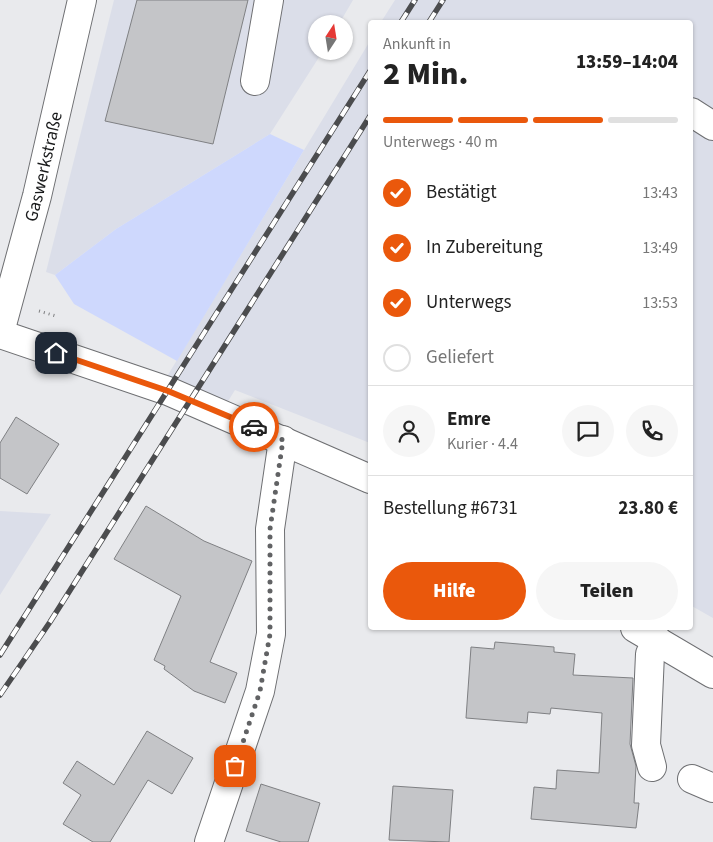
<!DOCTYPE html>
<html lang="de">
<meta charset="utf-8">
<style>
:root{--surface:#fff;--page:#f6f6f6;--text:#222;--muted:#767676;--line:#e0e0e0;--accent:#ea580c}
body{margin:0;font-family:"Source Sans 3",sans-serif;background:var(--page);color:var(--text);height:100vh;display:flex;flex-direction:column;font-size:19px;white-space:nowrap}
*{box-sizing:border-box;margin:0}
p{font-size:16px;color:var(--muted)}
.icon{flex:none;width:28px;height:28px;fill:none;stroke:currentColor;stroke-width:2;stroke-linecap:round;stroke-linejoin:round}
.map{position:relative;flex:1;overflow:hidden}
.details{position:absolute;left:368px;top:20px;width:325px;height:610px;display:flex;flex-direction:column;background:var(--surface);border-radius:5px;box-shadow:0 1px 4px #0004}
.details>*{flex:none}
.needle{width:32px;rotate:12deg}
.tools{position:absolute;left:308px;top:15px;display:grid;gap:10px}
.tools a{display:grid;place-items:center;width:45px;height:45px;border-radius:50%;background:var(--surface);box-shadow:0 1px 4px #0004;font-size:25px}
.pin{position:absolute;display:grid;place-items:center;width:42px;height:42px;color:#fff;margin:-21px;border-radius:10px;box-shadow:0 2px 8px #0006}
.courier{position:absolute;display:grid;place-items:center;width:50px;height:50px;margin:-25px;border:4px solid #ea580c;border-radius:50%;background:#fff;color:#222;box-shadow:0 1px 6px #0007}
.headline em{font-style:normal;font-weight:800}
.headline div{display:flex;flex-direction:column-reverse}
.headline{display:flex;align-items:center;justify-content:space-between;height:85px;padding:0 15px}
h1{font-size:32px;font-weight:800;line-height:38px}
.bar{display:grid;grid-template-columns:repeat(4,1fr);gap:8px 5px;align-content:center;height:60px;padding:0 15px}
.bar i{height:6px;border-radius:4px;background:var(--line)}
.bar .current{background:var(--accent)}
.bar p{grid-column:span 4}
.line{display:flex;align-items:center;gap:12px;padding:0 15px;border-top:1px solid var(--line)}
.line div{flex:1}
.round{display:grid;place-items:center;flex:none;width:52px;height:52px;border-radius:26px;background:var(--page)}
ol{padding:0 15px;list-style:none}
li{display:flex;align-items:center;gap:15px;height:55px}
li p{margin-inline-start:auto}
li .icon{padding:5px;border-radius:50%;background:var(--accent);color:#fff;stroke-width:4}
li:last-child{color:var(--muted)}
li i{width:28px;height:28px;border:2px solid var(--line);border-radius:50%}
.action{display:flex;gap:10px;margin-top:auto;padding:10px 15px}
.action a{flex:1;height:58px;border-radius:30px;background:var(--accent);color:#fff;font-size:20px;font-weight:800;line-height:58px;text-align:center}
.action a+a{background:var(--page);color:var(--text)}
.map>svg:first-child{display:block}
.built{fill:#dbdee9}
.green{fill:#ced8fd}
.building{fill:#c4c5c8;stroke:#7f8083}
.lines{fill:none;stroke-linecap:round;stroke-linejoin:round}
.minor-casing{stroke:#6e6f72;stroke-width:30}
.major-casing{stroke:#6e6f72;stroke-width:30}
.path{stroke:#7e7f81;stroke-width:3;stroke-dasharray:1 4;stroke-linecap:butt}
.minor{stroke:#fff;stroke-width:28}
.major{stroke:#fff;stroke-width:28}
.rail-casing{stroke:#4b4c4e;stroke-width:5.5}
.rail{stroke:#fff;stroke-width:4;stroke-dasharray:11;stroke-linecap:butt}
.done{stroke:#616264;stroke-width:5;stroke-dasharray:0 9}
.route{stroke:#ea580c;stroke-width:6}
.labels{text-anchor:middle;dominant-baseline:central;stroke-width:4;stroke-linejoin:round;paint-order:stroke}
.street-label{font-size:18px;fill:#18191a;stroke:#fff}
</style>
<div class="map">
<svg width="713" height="842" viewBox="0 0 713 842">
<rect width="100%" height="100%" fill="#e9eaed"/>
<path class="built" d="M 114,0 L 353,0 L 339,24 L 316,24 L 316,51 L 323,51 L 270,134 L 116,229 L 55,275 L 46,272 Z
M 395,0 L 713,0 L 713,618 L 690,605 L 690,22 L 381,22 Z
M 370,41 L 370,443 L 235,390 L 212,427 L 154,398 Z
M 0,511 L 51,514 L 0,595 Z"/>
<path class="green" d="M 270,134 L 304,150 L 177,361 L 74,304 L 55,275 L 116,229 Z"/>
<path class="building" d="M 137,0 L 248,0 L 213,144 L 105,121 Z
M 16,417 L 59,444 L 27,494 L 0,478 L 0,443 Z
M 146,506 L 204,541 L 252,561 L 210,662 L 237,673 L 225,703 L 194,691 L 164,669 L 165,666 L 154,660 L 181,596 L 114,559 Z
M 495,642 L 554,647 L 554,652 L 575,654 L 573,675 L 633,678 L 630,744 L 636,766 L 634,803 L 639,803 L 636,828 L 531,819 L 534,787 L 556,789 L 557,770 L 599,773 L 602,713 L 551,708 L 550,714 L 528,712 L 527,723 L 466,718 L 471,647 L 494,649 Z
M 147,731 L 193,758 L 172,794 L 148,780 L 110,842 L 93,842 L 63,824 L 81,795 L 63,783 L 77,761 L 114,785 Z
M 261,784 L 320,803 L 308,842 L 281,842 L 246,831 Z
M 393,786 L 453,790 L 449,842 L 389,840 Z"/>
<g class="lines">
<defs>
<g id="minor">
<path d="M 255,81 L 269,0"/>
<path d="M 690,114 L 691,112 L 713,126"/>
<path id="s1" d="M 0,332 L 37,196 L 82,0"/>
<path d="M 652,767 L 646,745 L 650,654 L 657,640"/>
<path d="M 692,779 L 713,788"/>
<path d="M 209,842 L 260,691 L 271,634 L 270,529 L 283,440"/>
</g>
<path id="major" d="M 0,334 L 168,391 L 370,479
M 635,628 L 713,674"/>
</defs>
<use href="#minor" class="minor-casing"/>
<use href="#major" class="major-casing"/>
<path class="path" d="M 39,311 L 56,316"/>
<use href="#minor" class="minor"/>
<use href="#major" class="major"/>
<defs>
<path id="rail" d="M 401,22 L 415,0
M 429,22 L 443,0
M 0,655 L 370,71
M 0,695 L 50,622 L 370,116"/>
</defs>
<use href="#rail" class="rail-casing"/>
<use href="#rail" class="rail"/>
</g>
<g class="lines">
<path class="done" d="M 235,766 L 260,691 L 270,634 L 270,529 L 283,440 L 254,427"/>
<path class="route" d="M 56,353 L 168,391 L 254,427"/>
</g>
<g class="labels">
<g class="street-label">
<text stroke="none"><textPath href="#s1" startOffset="171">Gaswerkstraße</textPath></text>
</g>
</g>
</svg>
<div class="tools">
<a><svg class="needle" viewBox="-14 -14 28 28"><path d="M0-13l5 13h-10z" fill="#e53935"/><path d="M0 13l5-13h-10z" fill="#767676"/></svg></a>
</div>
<div class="pin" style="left:235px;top:766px;background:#ea580c"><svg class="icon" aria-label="bag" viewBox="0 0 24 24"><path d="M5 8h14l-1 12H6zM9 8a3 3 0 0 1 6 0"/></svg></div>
<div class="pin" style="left:56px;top:353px;background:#1f2937"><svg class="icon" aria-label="home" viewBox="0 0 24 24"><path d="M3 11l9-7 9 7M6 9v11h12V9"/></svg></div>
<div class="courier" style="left:254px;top:427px"><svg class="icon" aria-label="car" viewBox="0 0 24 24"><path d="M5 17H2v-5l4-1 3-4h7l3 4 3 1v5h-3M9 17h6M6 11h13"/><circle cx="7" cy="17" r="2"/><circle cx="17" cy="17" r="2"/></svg></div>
<section class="details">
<div class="headline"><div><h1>2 Min.</h1><p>Ankunft in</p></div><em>13:59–14:04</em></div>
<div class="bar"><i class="current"></i><i class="current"></i><i class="current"></i><i></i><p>Unterwegs · 40 m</p></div>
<ol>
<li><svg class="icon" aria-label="check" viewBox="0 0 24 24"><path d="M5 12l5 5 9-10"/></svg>Bestätigt<p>13:43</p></li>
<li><svg class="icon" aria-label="check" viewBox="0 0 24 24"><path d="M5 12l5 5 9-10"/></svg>In Zubereitung<p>13:49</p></li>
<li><svg class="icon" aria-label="check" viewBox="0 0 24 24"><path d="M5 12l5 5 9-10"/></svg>Unterwegs<p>13:53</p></li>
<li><i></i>Geliefert</li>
</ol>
<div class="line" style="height:90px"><a class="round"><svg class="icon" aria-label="person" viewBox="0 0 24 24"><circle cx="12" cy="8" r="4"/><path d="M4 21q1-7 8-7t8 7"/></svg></a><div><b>Emre</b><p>Kurier · 4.4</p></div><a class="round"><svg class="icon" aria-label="chat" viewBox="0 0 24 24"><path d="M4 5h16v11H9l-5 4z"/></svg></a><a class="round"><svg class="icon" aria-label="phone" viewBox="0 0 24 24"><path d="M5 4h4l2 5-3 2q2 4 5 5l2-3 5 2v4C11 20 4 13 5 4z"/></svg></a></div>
<div class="line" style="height:65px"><div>Bestellung #6731</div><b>23.80 €</b></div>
<div class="action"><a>Hilfe</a><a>Teilen</a></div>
</section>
</div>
